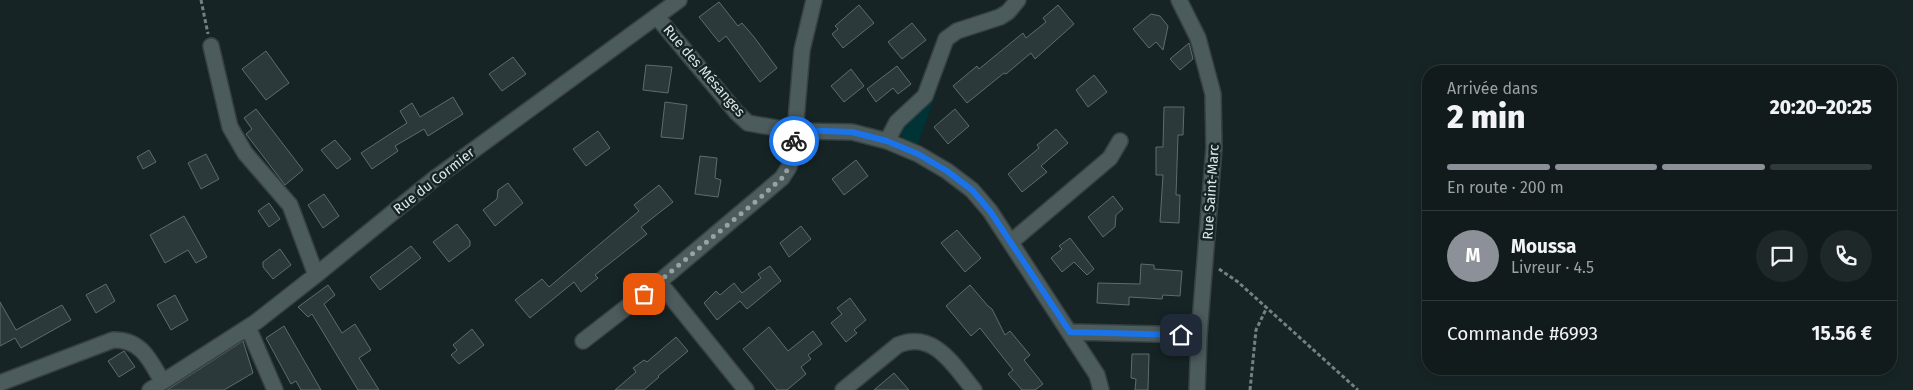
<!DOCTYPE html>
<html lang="fr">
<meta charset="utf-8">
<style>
:root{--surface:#111b1c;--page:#1e2829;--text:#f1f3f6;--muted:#9ca1a3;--line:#30393b;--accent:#8c9099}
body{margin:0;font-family:"Fira Sans",sans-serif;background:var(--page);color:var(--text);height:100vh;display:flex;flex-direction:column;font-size:19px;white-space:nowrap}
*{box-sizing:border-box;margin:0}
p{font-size:16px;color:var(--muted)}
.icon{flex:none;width:28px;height:28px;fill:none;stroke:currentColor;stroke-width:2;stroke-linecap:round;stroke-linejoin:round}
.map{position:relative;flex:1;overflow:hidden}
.details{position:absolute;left:1422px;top:65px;width:475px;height:310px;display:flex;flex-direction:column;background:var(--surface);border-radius:20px;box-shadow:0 2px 8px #0003,0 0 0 1px var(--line)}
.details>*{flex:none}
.pin{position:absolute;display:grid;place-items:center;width:42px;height:42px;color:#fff;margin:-21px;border-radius:10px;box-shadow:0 2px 8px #0006}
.courier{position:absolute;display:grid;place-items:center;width:50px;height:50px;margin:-25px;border:4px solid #1a73e8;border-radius:50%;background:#fff;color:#222;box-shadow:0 1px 6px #0007}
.overview em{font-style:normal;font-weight:800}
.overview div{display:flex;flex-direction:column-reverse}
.overview{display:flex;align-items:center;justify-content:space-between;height:85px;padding:0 25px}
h1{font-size:32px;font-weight:800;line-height:38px}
.bar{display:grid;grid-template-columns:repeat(4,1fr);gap:8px 5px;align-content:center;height:60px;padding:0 25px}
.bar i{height:6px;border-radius:4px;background:var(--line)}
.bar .selected{background:var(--accent)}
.bar p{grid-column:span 4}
.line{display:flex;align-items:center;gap:12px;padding:0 25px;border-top:1px solid var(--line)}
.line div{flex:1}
.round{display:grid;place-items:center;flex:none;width:52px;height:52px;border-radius:26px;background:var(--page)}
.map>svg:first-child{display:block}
.green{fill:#003336}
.building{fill:#2b393a;stroke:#5d6c6d}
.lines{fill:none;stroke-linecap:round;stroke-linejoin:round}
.street-casing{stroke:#384142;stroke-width:18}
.path{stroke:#758081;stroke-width:3;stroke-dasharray:4 2.5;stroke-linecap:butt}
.street{stroke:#4c5b5c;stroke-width:15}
.done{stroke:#98a3a3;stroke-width:5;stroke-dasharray:0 9}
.route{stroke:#1a73e8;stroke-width:6}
.labels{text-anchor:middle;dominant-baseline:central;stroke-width:5;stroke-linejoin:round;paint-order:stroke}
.street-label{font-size:14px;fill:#dee7e7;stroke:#172425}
</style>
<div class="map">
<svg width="1913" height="390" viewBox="0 0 1913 390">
<rect width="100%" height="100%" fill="#172425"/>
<path class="green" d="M 936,94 L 917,146 L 904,139 L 901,134 L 904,125 L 933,95 Z"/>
<path class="building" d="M 719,2 L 738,26 L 742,23 L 754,37 L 777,68 L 760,82 L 726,36 L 719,42 L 699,17 Z
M 859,5 L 874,23 L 843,48 L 832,34 L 838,29 L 835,26 Z
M 1058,5 L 1074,24 L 1035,59 L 1031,53 L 1006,74 L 1004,73 L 967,103 L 953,86 L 977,66 L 979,69 L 1023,33 L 1026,38 L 1046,22 L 1043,18 Z
M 1151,14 L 1160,16 L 1168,26 L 1163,50 L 1156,42 L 1149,48 L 1133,29 Z
M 912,23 L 926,40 L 902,59 L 888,42 Z
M 1189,43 L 1193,59 L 1180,70 L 1170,59 Z
M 266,51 L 289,83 L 266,100 L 242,69 Z
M 513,57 L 526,74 L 502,91 L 489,74 Z
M 646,65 L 672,67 L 668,93 L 643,90 Z
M 897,66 L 911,84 L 898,94 L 893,88 L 876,102 L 867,89 Z
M 851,69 L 864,86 L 844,102 L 831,86 Z
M 1094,75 L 1107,92 L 1088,107 L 1076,90 Z
M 453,97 L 463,114 L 428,136 L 424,129 L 395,146 L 398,151 L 372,169 L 361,153 L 407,123 L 400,111 L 412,103 L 420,117 Z
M 665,102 L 687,105 L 683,139 L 661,137 Z
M 1164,107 L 1184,107 L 1183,135 L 1178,135 L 1176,195 L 1180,195 L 1179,223 L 1160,222 L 1163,175 L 1156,175 L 1156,147 L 1163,147 Z
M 256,109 L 303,170 L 285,185 L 246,134 L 252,129 L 244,118 Z
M 955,109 L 969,126 L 948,144 L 934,127 Z
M 1056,129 L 1068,143 L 1041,166 L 1047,172 L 1022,192 L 1008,174 L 1039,148 L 1037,145 Z
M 598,131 L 610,148 L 586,166 L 573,149 Z
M 335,140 L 351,159 L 337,169 L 321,150 Z
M 149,150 L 156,162 L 143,169 L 137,157 Z
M 206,154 L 219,179 L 201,189 L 188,163 Z
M 700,156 L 717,158 L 715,178 L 721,180 L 718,197 L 695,194 Z
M 856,160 L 868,176 L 844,195 L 832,179 Z
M 508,183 L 523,203 L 495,226 L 483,210 L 497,199 L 498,190 Z
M 659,185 L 673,202 L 641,227 L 647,234 L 595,275 L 598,278 L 581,292 L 574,282 L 530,318 L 515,300 L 542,279 L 549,287 L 639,211 L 634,205 Z
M 324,194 L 339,216 L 323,228 L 308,205 Z
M 1113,196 L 1123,209 L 1116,215 L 1115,227 L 1103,237 L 1088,217 Z
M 269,203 L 280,219 L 269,227 L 258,211 Z
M 184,216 L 207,257 L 196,263 L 188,250 L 165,263 L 150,235 Z
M 457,224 L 470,241 L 470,246 L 449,262 L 433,242 Z
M 801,226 L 811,239 L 789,257 L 780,243 Z
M 957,230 L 981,258 L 965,272 L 941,243 Z
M 1070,238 L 1094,269 L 1087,275 L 1074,262 L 1062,272 L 1051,258 L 1062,249 L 1059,246 Z
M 411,246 L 421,258 L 380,290 L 370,277 Z
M 280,249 L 291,265 L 273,279 L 263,267 L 263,262 Z
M 1141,264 L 1154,265 L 1154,269 L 1182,271 L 1180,296 L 1163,295 L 1162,299 L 1129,297 L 1129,305 L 1097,303 L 1098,283 L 1140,284 Z
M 770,266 L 781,281 L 747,309 L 740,301 L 717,320 L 704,303 L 716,291 L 720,295 L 734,283 L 742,293 L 761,278 L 758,274 Z
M 106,284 L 115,301 L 96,313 L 86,295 Z
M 328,285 L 335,295 L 324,304 L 342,333 L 355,324 L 371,350 L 359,358 L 379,390 L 358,390 L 312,314 L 308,317 L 298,307 Z
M 970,285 L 988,306 L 992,309 L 1005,335 L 1010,331 L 1030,355 L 1024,360 L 1043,384 L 1035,390 L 1022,390 L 1008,374 L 1013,370 L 980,328 L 971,336 L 946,306 Z
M 175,295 L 188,320 L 171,330 L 157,305 Z
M 850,298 L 866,320 L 854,330 L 857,333 L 846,342 L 831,323 L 842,314 L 837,308 Z
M 0,302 L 16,330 L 62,305 L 71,320 L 21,348 L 15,338 L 0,346 Z
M 284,326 L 321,390 L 301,390 L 296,381 L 291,384 L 266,338 Z
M 769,327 L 788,351 L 813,331 L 822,344 L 808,355 L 811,359 L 801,367 L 806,374 L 787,390 L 777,390 L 743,349 Z
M 472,329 L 484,345 L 459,364 L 451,355 L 457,350 L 453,345 Z
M 676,337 L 688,351 L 658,376 L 659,377 L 644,390 L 615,390 L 636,372 L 633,368 L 644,360 L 647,362 Z
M 243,341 L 253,373 L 224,390 L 167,390 Z
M 124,351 L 135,367 L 119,377 L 108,361 Z
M 1132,354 L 1149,354 L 1148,390 L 1135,390 L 1136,379 L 1131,378 Z
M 894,373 L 909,390 L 874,390 Z"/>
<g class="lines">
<defs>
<path id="street" d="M 1179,0 L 1198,38 L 1213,94 L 1214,148 L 1199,335 L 1197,390
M 657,17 L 737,113 L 748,123 L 794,131 L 852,132 L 887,141 L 918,154 L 947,171 L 972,190 L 990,211 L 1097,375 L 1101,390
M 211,46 L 230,127 L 245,153 L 290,205 L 316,275
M 887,141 L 897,122 L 925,96 L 946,39 L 957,31 L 1000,17 L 1008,12 L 1018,0
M 1011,242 L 1110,158 L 1120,141
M 659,282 L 746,390
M 248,327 L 275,390
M 1070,332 L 1199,335
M 583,341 L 659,282 L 782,178 L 789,167 L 793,155 L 802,50 L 814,0
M 0,383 L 113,340 C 141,339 150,360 162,381
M 150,390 L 256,322 L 316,275 L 434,179 L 679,0
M 843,390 L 898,345 C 934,330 954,366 974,390"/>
</defs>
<use href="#street" class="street-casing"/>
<path class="path" d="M 201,0 L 208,34
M 1219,269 L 1238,282 L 1358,390
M 1250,390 L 1256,330 L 1267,307"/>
<use href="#street" class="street"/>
</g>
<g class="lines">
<path class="done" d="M 644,294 L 760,198 L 782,178 L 789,167 L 793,155 L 794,141"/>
<path class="route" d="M 794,141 L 794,130 L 852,132 L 887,141 L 918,154 L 947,171 L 972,190 L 990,211 L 1070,332 L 1181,335"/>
</g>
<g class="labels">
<g class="street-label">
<text transform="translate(704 71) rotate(49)">Rue des Mésanges</text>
<text transform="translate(434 181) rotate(-38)">Rue du Cormier</text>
<text transform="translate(1211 192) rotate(-86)">Rue Saint-Marc</text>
</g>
</g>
</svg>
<div class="pin" style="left:644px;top:294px;background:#ea580c"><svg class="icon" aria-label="bag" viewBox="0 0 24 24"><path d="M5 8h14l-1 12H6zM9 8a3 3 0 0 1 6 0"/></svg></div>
<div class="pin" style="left:1181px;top:335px;background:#1f2937"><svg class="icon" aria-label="home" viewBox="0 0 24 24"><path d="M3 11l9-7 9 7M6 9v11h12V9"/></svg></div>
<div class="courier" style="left:794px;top:141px"><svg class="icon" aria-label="bike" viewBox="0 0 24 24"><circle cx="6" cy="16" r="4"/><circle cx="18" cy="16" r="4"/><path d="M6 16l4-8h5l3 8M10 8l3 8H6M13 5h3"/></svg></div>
<section class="details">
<div class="overview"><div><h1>2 min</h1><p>Arrivée dans</p></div><em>20:20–20:25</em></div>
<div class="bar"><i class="selected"></i><i class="selected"></i><i class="selected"></i><i></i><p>En route · 200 m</p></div>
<div class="line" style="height:90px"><b class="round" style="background:var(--accent);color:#fff">M</b><div><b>Moussa</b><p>Livreur · 4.5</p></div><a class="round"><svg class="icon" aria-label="chat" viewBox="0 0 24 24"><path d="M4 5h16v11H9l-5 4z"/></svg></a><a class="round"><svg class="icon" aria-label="phone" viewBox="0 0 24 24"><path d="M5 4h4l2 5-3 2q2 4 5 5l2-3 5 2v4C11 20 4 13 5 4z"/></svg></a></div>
<div class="line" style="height:65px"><div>Commande #6993</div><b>15.56 €</b></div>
</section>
</div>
